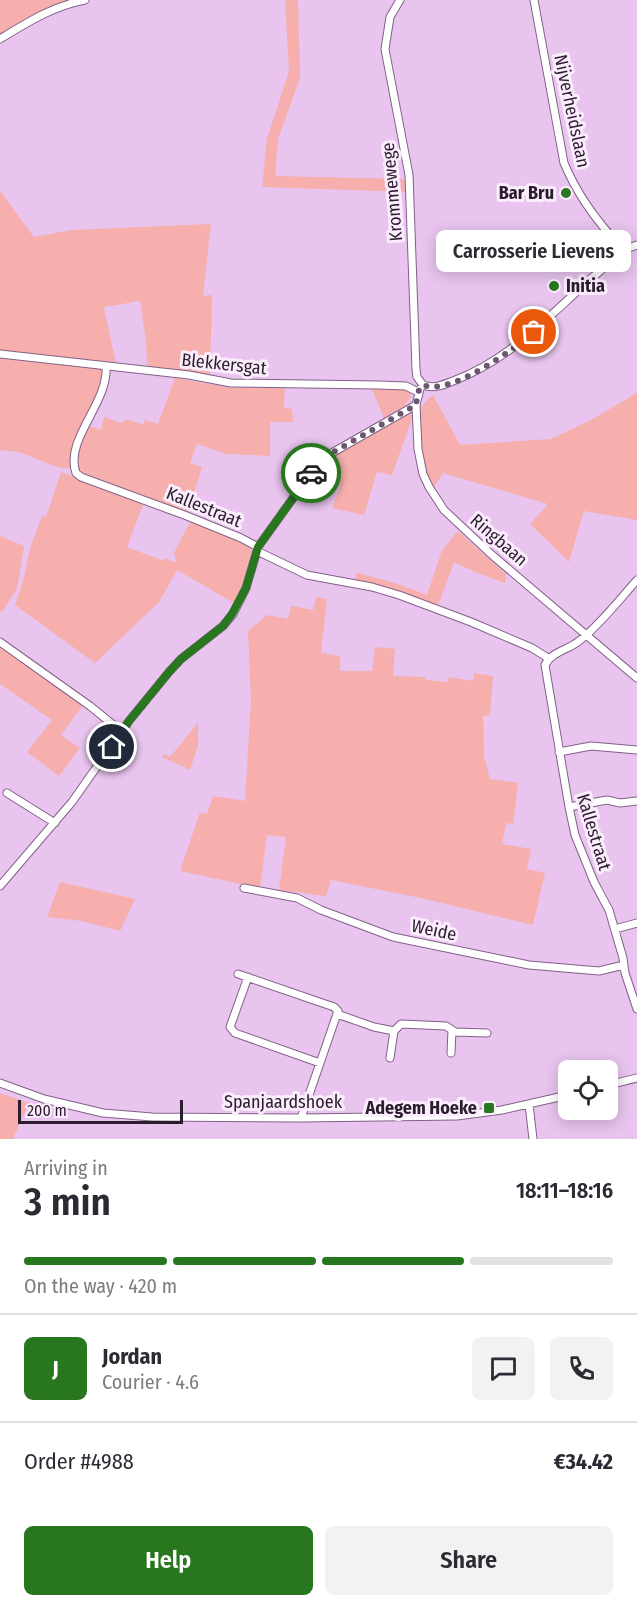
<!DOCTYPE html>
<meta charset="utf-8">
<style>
:root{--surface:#fff;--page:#f2f2f3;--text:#2b2b33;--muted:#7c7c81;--line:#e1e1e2;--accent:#28761e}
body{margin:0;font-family:"Fira Sans Condensed",sans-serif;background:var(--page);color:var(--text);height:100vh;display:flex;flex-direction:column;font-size:22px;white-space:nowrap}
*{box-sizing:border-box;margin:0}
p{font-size:20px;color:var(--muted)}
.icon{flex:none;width:33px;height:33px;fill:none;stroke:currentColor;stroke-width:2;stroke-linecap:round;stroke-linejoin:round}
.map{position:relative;height:1139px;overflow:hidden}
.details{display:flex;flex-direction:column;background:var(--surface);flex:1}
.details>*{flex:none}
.controls{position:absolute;left:558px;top:1060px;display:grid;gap:12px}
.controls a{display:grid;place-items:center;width:60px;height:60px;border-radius:9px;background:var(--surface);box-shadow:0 3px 15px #0003;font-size:30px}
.scale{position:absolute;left:18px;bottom:15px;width:165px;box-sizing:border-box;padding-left:6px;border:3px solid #2a1d2c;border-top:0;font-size:16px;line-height:21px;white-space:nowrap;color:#2a1d2c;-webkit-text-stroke:4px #fcedfe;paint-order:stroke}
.pin{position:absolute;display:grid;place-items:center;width:51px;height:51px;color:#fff;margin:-26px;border:3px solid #fff;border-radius:50%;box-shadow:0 2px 6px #0007}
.courier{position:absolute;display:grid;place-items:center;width:60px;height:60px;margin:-30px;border:4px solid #28761e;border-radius:50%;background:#fff;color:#222;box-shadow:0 2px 8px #0007}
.bubble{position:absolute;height:42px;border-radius:9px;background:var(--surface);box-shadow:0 3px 15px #0003;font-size:20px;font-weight:600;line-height:42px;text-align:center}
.head em{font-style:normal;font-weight:600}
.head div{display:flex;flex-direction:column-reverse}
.head{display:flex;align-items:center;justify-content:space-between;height:102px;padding:0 24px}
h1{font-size:39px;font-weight:600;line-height:45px}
.bar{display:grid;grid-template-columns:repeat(4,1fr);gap:9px 6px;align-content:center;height:72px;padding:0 24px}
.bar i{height:8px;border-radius:4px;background:var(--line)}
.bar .active{background:var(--accent)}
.bar p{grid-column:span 4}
.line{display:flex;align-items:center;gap:15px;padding:0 24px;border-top:2px solid var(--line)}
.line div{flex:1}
.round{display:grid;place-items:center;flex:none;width:63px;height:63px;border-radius:9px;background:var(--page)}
.button{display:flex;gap:12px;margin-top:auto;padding:12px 24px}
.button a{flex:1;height:69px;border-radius:9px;background:var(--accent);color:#fff;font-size:24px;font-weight:600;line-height:69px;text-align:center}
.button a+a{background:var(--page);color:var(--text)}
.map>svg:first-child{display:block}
.green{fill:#f6afad}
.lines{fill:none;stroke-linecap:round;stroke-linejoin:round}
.minor-casing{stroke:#816187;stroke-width:9}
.minor{stroke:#fff;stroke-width:7}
.done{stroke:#6c5770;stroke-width:6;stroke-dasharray:0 10.8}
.route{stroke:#28761e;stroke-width:8}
.poi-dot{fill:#28761e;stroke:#fcedfe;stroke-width:2}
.labels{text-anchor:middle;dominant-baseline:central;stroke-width:6;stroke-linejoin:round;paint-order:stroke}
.street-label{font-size:18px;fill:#2a1d2c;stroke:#fcedfe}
.poi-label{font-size:18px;font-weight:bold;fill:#2a1d2c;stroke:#fcedfe;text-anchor:end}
</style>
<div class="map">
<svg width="637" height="1139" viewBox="0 0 637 1139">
<rect width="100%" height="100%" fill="#e8c4ee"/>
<path class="green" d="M 0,0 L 72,0 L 52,6 L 0,35 Z
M 285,0 L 298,0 L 300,78 L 278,139 L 275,176 L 401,179 L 406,181 L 407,192 L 262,187 L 267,139 L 289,71 Z
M 0,191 L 34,237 L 71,230 L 211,224 L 203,296 L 212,295 L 210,375 L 147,367 L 146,341 L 140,301 L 104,307 L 116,365 L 0,352 Z
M 0,358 L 101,368 L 104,379 L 72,453 L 71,467 L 69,469 L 57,467 L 19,452 L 0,450 Z
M 175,378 L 233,388 L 285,387 L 284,408 L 292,409 L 293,422 L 270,422 L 270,456 L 227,454 L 197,444 L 190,463 L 202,467 L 188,513 L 83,475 C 68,463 82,439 88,425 L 101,430 L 104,417 L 121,423 L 127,419 L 143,425 L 145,420 L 158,424 Z
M 371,387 L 408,388 L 411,397 L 404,406 L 384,418 Z
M 637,393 L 637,520 L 584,511 L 569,562 L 530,524 L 548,504 L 443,473 L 433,489 C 425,470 412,429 420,409 C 423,404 429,399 433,395 L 460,445 L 551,439 L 591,420 Z
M 406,413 L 411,413 L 413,416 L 392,475 L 377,472 L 364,515 L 332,508 L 340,486 L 316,469 L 323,462 Z
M 61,472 L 144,502 L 127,547 L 164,561 L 165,558 L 177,563 L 174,553 L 191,520 L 247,544 L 252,550 L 242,586 L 234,603 L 177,570 L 159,602 L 95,663 L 15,605 L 24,578 L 30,548 L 42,516 L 46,517 Z
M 458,531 L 506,574 L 505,583 L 477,573 L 454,562 L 438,606 L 354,581 L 357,573 L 362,574 L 398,584 L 427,595 L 442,550 Z
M 0,536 L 24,546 L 17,589 L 2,612 L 0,611 Z
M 316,597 L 327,599 L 321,653 L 340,656 L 340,671 L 372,671 L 375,647 L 395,649 L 393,676 L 425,677 L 426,680 L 448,682 L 449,677 L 473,681 L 474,673 L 493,676 L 490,715 L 483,716 L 484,756 L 490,779 L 518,783 L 513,824 L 506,823 L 502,844 L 531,849 L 527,869 L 545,873 L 533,925 L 421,898 L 331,880 L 326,896 L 279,890 L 286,837 L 267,835 L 260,888 L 180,871 L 200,812 L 207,814 L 213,796 L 245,801 L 251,701 L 248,631 L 267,615 L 288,619 L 291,606 L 313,610 Z
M 0,644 L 83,705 L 61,735 L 80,748 L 59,776 L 27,752 L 52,720 L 0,684 Z
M 198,723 L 198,746 L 190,770 L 162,757 L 164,754 L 170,757 Z
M 60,882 L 135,899 L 120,931 L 82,921 L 47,917 Z
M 0,1093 L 29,1103 L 13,1139 L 0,1139 Z"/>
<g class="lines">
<defs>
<path id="minor" d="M 400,0 L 390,17 L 385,49 L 409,175 L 416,369 L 417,377 L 423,385
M 534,0 L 564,163 C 577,194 598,223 621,247
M 0,39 C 28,22 53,6 85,0
M 621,247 L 626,249 L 637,245
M 0,354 L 189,375 L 231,383 L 378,385 L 406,386 L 418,392
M 106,366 C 109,403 64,439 76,473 L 81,477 L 187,516 L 241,538 L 258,547
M 423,385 C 434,389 443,385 453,381 C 501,363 535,330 572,296 C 585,283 599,272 613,260 L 621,247
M 420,389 L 416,405 L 418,449 L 423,474 L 429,487 L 444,510 L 492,555 L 637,678
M 257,551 L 307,575 L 372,587 L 399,595 L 471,622 L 532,648 L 548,658
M 637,580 C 619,600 600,625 579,641 C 568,650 551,652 545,665 L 569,807 L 575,835 L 594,882 L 609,910 L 623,958 L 625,973 L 637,1009
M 0,642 L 90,706 L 122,732
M 559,752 L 591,746 L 637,750
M 7,793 L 55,823
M 569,807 L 607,800 L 620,803 L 637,801
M 0,886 L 72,802 L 129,721 L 169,672 L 181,659 L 223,626 L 233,614 L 246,588 L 258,547 L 314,469 L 330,454 L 416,405
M 244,888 L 297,898 L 321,910 L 393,937 L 529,965 L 599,971 L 624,965
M 615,929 L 637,923
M 238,974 L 334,1007 L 338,1011 L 301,1118
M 248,977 L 230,1027 L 235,1033 L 320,1063
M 337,1014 L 374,1027 L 394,1031 L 401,1024 L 446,1026 L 455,1032 L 487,1033
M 451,1053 L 452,1030
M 390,1058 L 394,1031
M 0,1083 L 44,1099 L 82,1108 L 103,1113 L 152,1117 L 301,1118 L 457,1116 L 502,1110 L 568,1095
M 608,1085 L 637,1078
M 529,1104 L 533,1139"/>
</defs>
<use href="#minor" class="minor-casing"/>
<use href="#minor" class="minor"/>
</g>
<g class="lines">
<path class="done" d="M 311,473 L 330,454 L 416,405 L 418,392 L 423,385 C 450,396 513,350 534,332"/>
<path class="route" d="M 112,747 L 129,721 L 169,672 L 181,659 L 223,626 L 232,614 L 246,588 L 258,547 L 311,473"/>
</g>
<g class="poi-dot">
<circle cx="566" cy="193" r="6"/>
<circle cx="554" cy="286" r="6"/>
<rect x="483" y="1102" width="12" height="12" rx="3"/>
</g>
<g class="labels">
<g class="street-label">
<text transform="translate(572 111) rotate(78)">Nijverheidslaan</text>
<text transform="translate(392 192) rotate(-95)">Krommewege</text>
<text transform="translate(224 364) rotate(6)">Blekkersgat</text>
<text transform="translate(204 507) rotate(22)">Kallestraat</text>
<text transform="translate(499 540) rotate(41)">Ringbaan</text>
<text transform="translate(594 832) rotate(73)">Kallestraat</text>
<text transform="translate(434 930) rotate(12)">Weide</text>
<text x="283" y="1102">Spanjaardshoek</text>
</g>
<g class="poi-label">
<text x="554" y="193">Bar Bru</text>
<text x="566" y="286" text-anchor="start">Initia</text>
<text x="477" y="1108">Adegem Hoeke</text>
</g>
</g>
</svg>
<div class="controls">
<a><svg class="icon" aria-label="locate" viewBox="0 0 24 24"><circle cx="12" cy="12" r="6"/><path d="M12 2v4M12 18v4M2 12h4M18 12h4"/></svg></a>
</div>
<div class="scale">200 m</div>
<div class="pin" style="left:534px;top:332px;background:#ea580c"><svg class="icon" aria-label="bag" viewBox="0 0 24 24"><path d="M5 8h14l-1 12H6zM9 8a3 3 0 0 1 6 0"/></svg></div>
<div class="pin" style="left:112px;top:747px;background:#1f2937"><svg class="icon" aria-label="home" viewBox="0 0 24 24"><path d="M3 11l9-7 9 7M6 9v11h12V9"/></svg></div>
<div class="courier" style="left:311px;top:473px"><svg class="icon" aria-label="car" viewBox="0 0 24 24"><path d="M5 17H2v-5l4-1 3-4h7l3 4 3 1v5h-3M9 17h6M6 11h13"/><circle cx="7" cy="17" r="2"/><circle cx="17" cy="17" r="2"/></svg></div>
<div class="bubble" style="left:436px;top:230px;width:195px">Carrosserie Lievens</div>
</div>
<section class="details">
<div class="head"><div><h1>3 min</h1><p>Arriving in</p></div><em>18:11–18:16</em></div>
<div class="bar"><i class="active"></i><i class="active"></i><i class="active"></i><i></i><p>On the way · 420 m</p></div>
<div class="line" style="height:108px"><b class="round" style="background:var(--accent);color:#fff">J</b><div><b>Jordan</b><p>Courier · 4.6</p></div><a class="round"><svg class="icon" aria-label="chat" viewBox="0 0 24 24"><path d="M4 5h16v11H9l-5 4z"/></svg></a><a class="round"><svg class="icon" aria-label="phone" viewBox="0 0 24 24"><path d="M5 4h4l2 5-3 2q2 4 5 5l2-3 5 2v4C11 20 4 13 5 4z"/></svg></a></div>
<div class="line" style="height:78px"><div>Order #4988</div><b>€34.42</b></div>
<div class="button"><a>Help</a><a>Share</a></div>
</section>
